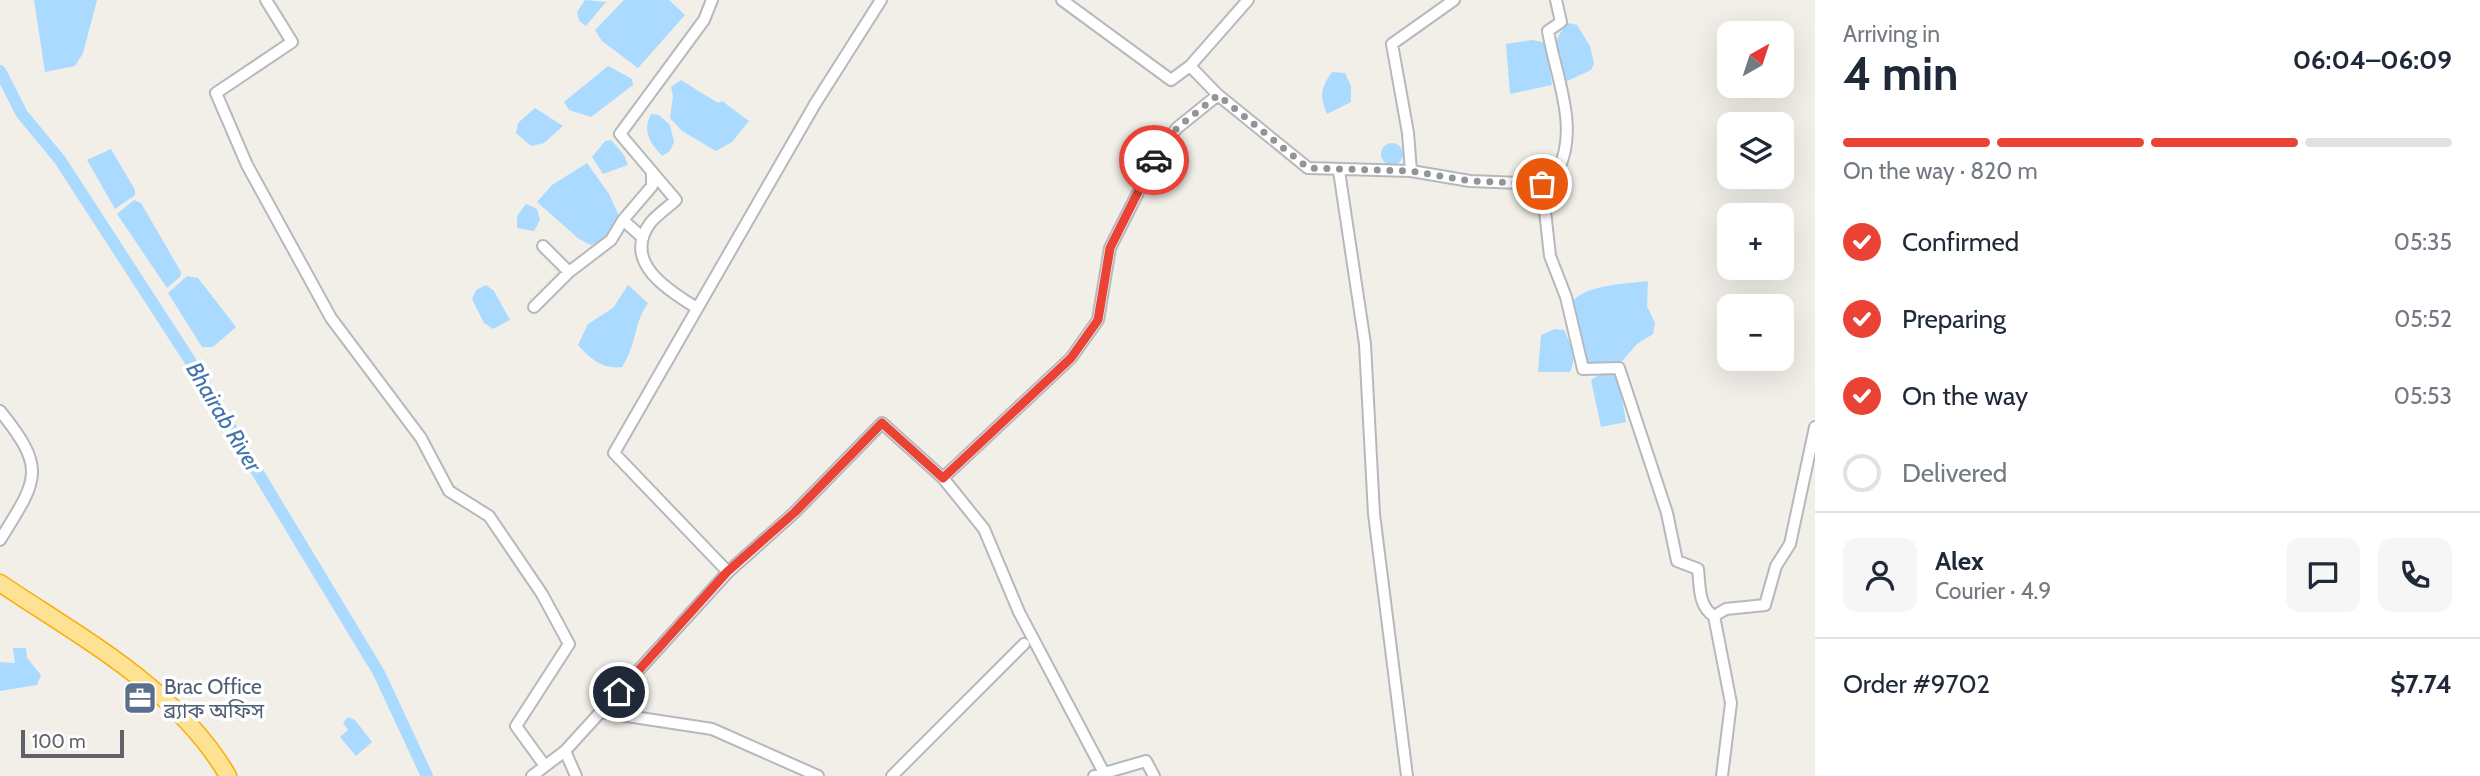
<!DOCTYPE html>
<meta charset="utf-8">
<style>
:root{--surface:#fff;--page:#f6f6f7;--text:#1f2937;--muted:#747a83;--line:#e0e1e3;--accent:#ea4335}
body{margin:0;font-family:Cabin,"Noto Sans Bengali",sans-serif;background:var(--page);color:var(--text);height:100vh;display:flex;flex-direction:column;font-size:26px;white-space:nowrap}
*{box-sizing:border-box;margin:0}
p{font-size:23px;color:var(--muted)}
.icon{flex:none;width:38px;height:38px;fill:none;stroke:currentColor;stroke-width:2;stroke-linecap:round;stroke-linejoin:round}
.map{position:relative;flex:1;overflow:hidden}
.panel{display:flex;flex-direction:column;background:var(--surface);width:665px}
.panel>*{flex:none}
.needle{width:46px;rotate:39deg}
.buttons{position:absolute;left:1717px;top:21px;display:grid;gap:14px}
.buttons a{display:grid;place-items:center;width:77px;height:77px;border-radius:14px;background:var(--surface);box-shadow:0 7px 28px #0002;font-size:35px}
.scale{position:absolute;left:21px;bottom:18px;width:103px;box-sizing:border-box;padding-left:7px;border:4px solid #5f6368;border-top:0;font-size:19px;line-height:24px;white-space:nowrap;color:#5f6368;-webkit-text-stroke:5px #fff;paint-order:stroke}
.pin{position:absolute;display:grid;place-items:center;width:60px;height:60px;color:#fff;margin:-30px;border:4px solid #fff;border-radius:50%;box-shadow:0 2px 7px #0007}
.courier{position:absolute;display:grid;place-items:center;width:70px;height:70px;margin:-35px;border:5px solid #ea4335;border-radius:50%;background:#fff;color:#222;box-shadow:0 2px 9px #0007}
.head em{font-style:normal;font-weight:800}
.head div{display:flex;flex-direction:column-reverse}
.head{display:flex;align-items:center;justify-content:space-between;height:119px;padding:0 28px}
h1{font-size:46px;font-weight:800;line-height:52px}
.bar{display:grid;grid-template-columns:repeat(4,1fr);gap:10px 7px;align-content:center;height:84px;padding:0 28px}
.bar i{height:9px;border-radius:5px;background:var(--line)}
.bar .current{background:var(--accent)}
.bar p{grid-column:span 4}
.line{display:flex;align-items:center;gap:18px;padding:0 28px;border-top:2px solid var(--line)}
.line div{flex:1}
.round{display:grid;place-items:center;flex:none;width:74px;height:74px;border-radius:14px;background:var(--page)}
ol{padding:0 28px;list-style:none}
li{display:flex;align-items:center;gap:21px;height:77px}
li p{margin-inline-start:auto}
li .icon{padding:7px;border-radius:50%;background:var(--accent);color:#fff;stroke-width:4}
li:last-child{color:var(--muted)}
li i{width:38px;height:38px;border:4px solid var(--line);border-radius:50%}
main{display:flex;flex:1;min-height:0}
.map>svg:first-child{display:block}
.water{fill:#aadaff}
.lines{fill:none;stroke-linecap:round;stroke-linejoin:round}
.river{stroke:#aadaff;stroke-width:12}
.minor-casing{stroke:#b5b8bc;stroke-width:14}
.highway-casing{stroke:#f9ab00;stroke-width:19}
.minor{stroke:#fff;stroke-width:10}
.highway{stroke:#fde293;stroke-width:16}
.done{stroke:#929495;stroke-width:7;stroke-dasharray:0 12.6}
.route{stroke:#ea4335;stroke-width:9}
.labels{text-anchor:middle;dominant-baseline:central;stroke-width:7;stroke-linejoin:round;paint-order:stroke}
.service-label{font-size:21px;fill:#4e5e75;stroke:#fff;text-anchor:start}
.water-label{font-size:23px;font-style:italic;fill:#4174aa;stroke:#fff}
</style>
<main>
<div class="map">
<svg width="1815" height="776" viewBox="0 0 1815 776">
<rect width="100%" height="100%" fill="#f1efe8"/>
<path class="water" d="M 34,0 L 97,0 L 83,53 L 75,66 L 45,72 Z
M 585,0 L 606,2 L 586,26 L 579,21 L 577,12 Z
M 624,0 L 669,0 L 685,15 L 638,68 L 602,41 L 595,30 Z
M 1569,23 L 1577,25 L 1590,46 L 1594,63 L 1591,70 L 1565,82 C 1558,56 1547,43 1569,23 Z
M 1533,40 L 1546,43 L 1552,85 L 1510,94 L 1506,44 Z
M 608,66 L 632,79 L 633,85 L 591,117 L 569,110 L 564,102 Z
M 1332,72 L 1345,73 L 1351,86 L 1351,102 L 1327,114 C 1319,95 1321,88 1332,72 Z
M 681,80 L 718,103 L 722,101 L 749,121 L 732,142 L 716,151 L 682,131 L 670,118 L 673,96 L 671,87 Z
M 535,108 L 563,126 L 544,143 L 531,146 L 516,133 L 518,123 Z
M 651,114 L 659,115 L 670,125 L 674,142 L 670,151 L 662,156 C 650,143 642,131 651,114 Z
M 611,140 L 624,155 L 628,165 L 603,174 L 592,157 L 605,141 Z
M1381 154a11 11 0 1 1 22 0a11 11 0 1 1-22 0Z
M 111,149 L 135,190 L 135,195 L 115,209 L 87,160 Z
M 587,163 L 609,194 L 620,218 L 611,238 L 591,245 L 579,239 L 537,202 L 552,185 Z
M 134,200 L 141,203 L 181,272 L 180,277 L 167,288 L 117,214 Z
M 526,204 L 537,209 L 540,220 L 534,231 L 517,228 L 517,216 Z
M 187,276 L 198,278 L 236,327 L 213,347 L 202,347 L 168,293 Z
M 1648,281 L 1647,306 L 1655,323 L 1653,334 L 1637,344 L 1622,361 L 1591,365 L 1586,361 L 1572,302 C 1586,284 1627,284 1648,281 Z
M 486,285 L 494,291 L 510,320 L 493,329 L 484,323 L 472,299 L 476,290 Z
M 628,285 L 648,303 C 633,325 637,344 622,367 C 604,370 590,359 578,345 L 588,324 L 613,308 Z
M 1555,329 L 1564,330 C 1571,345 1577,357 1570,372 L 1538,372 L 1541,335 Z
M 1606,371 L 1618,374 L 1626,422 L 1601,427 L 1591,380 Z
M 13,648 L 26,648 L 27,658 L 41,675 L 37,685 L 0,691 L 0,662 L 15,663 Z
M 348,717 L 355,720 L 372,742 L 356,756 L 340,737 L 348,730 L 343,723 Z"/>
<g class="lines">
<path class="river" d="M 0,71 L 22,114 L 60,160 L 189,359 L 379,673 L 427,776"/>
<defs>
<path id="minor" d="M 266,0 L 292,42 L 216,93 L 247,165 L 331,318 L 421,438 L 449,491 L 489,516 L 542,594 L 569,644 L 516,726 L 545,766
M 1062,0 L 1171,80 L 1190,66 L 1218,95 L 1308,168 L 1411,171 L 1470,181 L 1542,184 L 1550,256 L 1566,297 L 1583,369 L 1619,368 L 1667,513 L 1677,561 L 1698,569 C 1700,586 1698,606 1714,616 L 1731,703 L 1722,776
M 1190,66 L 1248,0
M 1339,171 L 1365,344 L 1374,514 L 1407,776
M 1411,171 L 1408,133 L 1392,44 L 1454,0
M 1542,184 C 1547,180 1555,176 1558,170 C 1580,128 1555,74 1548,31 L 1561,22 L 1556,0
M 623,220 L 643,238
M 543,246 L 569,272
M 534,307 L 569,272 L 611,240 L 623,220 L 652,186 L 652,173
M 697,308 C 667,290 621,261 651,222 C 658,214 668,207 676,200 L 620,134 L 704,20 L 712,0
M 0,411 C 48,470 37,480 0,540
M 943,478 L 1071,358 L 1098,320 L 1110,248 L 1158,153 L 1177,128 L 1218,95
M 728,572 L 614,453 L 815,104 L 881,0
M 1714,616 L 1726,609 L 1765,605 L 1776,566 L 1790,544 L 1815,427
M 601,712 L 712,729 L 818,776
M 565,751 L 576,776
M 532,776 L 565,751 L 728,572 L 795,512 L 882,423 L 943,478 L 984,529 L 1019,612 L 1103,771
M 892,776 L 1024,644
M 1094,776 L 1146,761 L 1154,776"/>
<path id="highway" d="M 0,583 C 80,637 178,689 228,776"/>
</defs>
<use href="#minor" class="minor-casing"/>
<use href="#highway" class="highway-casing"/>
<use href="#minor" class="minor"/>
<use href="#highway" class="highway"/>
</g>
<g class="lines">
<path class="done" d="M 1154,160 L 1177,128 L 1218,95 L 1308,168 L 1411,171 L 1470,181 L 1542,184"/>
<path class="route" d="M 619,692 L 727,572 L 795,512 L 882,423 L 943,478 L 1071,358 L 1098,320 L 1110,248 L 1154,160"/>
</g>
<defs>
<symbol id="office-square" viewBox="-11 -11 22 22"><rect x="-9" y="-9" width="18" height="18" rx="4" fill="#5c6f8a" stroke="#fff"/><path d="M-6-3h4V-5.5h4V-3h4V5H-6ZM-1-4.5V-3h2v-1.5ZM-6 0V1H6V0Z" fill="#fff"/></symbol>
</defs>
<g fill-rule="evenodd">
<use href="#office-square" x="121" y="679" width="38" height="38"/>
</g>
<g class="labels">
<g class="service-label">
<text x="164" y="686">Brac Office<tspan x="164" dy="24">ব্র্যাক অফিস</tspan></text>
</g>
<g class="water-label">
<text transform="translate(224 417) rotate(59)">Bhairab River</text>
</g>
</g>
</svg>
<div class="buttons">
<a><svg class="needle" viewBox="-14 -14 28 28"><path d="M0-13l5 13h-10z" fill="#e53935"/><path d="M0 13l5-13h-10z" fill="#747a83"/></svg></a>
<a><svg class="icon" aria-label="layers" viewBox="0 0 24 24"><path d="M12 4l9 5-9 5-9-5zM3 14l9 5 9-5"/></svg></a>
<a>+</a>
<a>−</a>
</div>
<div class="scale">100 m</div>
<div class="pin" style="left:1542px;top:184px;background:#ea580c"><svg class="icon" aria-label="bag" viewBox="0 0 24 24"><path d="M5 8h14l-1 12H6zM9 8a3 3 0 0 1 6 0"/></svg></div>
<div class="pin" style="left:619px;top:692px;background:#1f2937"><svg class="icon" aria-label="home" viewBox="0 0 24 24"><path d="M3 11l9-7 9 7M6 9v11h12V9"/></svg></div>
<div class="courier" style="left:1154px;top:160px"><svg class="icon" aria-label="car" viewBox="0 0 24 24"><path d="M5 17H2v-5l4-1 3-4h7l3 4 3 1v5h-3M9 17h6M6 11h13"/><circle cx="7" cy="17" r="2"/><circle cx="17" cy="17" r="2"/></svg></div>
</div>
<section class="panel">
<div class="head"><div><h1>4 min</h1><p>Arriving in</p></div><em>06:04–06:09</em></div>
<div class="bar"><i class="current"></i><i class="current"></i><i class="current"></i><i></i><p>On the way · 820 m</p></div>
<ol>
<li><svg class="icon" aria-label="check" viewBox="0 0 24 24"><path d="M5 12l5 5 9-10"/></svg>Confirmed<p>05:35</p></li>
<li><svg class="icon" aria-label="check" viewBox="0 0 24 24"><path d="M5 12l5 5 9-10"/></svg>Preparing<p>05:52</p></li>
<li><svg class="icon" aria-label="check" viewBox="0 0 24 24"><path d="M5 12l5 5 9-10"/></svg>On the way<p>05:53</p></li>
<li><i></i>Delivered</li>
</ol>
<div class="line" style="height:126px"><a class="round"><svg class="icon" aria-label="person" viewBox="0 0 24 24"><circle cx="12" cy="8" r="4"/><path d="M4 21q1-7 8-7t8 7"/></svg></a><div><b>Alex</b><p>Courier · 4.9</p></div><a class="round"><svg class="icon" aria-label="chat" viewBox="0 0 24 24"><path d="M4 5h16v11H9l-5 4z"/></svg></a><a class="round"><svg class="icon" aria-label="phone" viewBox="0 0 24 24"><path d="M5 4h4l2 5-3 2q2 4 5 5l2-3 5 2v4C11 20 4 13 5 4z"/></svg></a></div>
<div class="line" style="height:91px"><div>Order #9702</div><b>$7.74</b></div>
</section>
</main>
